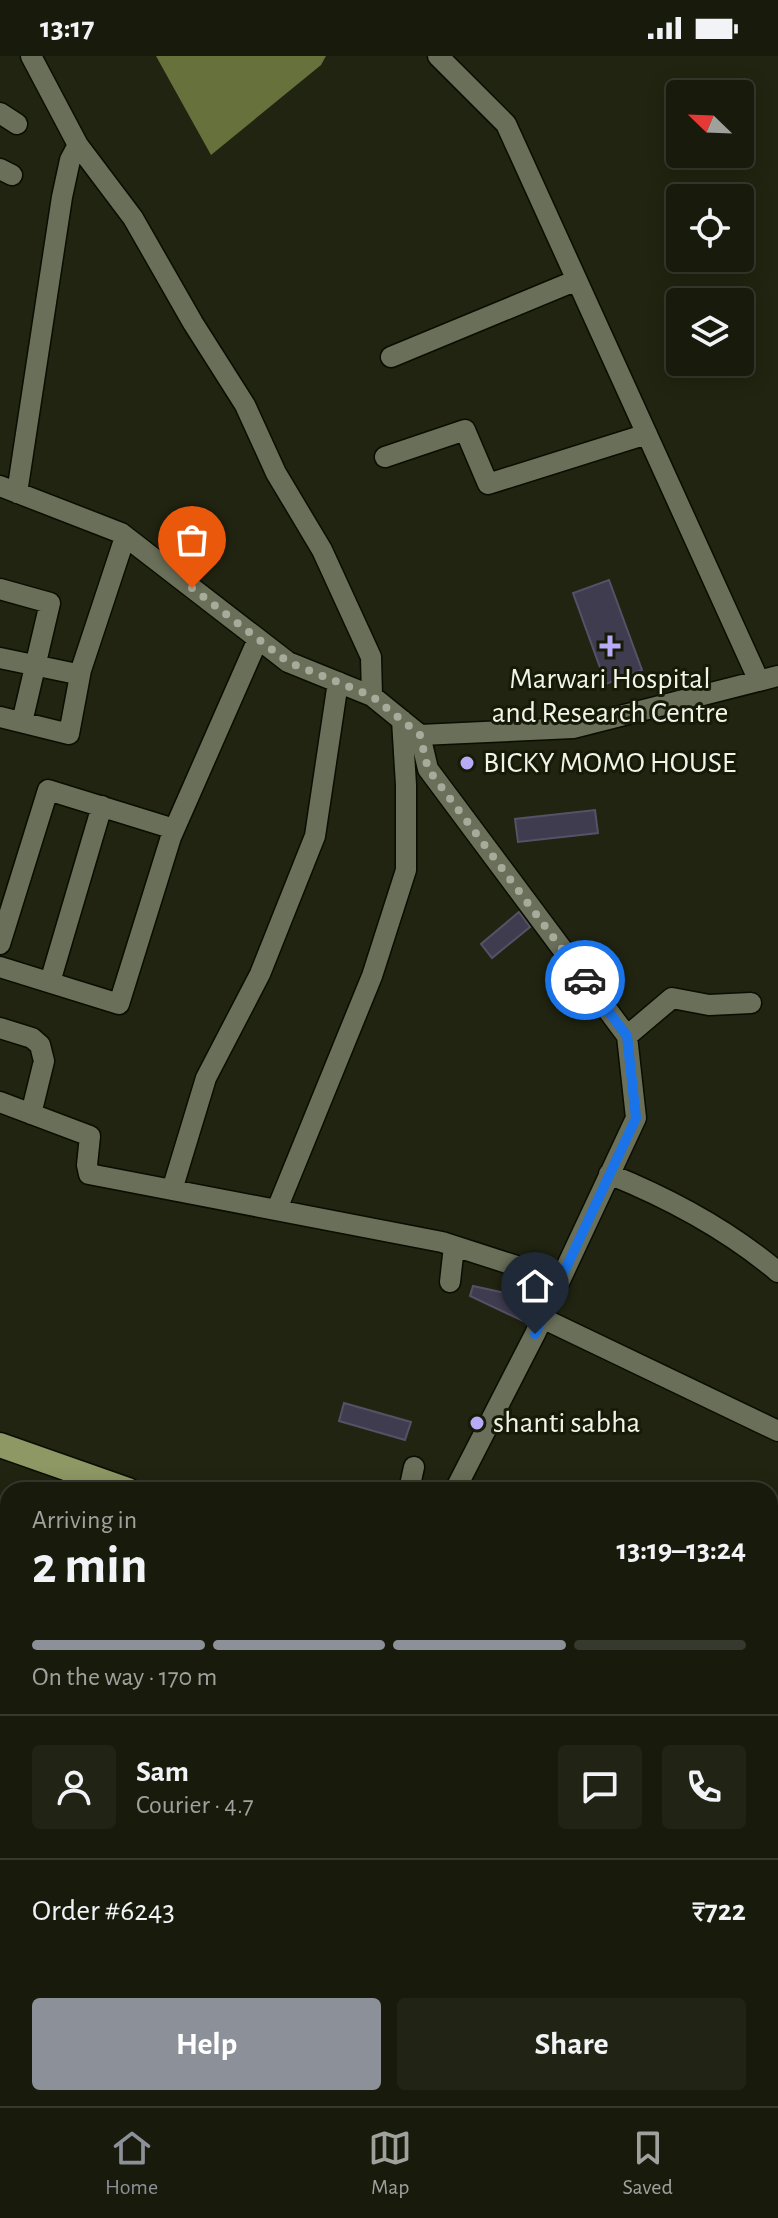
<!DOCTYPE html>
<meta charset="utf-8">
<style>
:root{--surface:#181b0c;--page:#212415;--text:#f1f3f6;--muted:#9fa19d;--line:#36392d;--accent:#8c9099}
body{margin:0;font-family:"Alegreya Sans",sans-serif;background:var(--page);color:var(--text);height:100vh;display:flex;flex-direction:column;font-size:30px;white-space:nowrap}
*{box-sizing:border-box;margin:0}
p{font-size:26px;color:var(--muted)}
.icon{flex:none;width:44px;height:44px;fill:none;stroke:currentColor;stroke-width:2;stroke-linecap:round;stroke-linejoin:round}
.map{position:relative;flex:1;overflow:hidden}
.panel{position:absolute;left:0px;top:1426px;width:778px;height:624px;display:flex;flex-direction:column;background:var(--surface);border-radius:24px 24px 0 0;box-shadow:0 4px 20px #0003,0 0 0 2px var(--line)}
.panel>*{flex:none}
.needle{width:52px;rotate:293deg}
.buttons{position:absolute;left:666px;top:24px;display:grid;gap:16px}
.buttons a{display:grid;place-items:center;width:88px;height:88px;border-radius:8px;background:var(--surface);box-shadow:0 4px 20px #0003,0 0 0 2px var(--line);font-size:40px}
.pin{position:absolute;display:grid;place-items:center;width:68px;height:68px;color:#fff;margin:-82px -34px;border-radius:50% 50% 50% 0;rotate:-45deg;box-shadow:0 0 8px #0007}
.pin .icon{rotate:45deg}
.courier{position:absolute;display:grid;place-items:center;width:80px;height:80px;margin:-40px;border:6px solid #1a73e8;border-radius:50%;background:#fff;color:#222;box-shadow:0 2px 10px #0007}
.headline em{font-style:normal;font-weight:700}
.headline div{display:flex;flex-direction:column-reverse}
.headline{display:flex;align-items:center;justify-content:space-between;height:136px;padding:0 32px}
h1{font-size:52px;font-weight:700;line-height:60px}
.bar{display:grid;grid-template-columns:repeat(4,1fr);gap:12px 8px;align-content:center;height:96px;padding:0 32px}
.bar i{height:10px;border-radius:6px;background:var(--line)}
.bar .selected{background:var(--accent)}
.bar p{grid-column:span 4}
.line{display:flex;align-items:center;gap:20px;padding:0 32px;border-top:2px solid var(--line)}
.line div{flex:1}
.round{display:grid;place-items:center;flex:none;width:84px;height:84px;border-radius:8px;background:var(--page)}
.primary-button{display:flex;gap:16px;margin-top:auto;padding:16px 32px}
.primary-button a{flex:1;height:92px;border-radius:8px;background:var(--accent);color:#fff;font-size:32px;font-weight:700;line-height:92px;text-align:center}
.primary-button a+a{background:var(--page);color:var(--text)}
.status{display:flex;justify-content:space-between;align-items:center;height:56px;padding:0 40px;background:var(--surface);direction:ltr}
.status svg{height:22px;fill:currentColor}
.tab-bar{display:flex;justify-content:space-around;align-items:center;height:112px;border-top:2px solid var(--line);background:var(--surface);font-size:22px;color:var(--muted)}
.tab-bar a{display:grid;justify-items:center;gap:4px}
.tab-bar .selected{color:var(--accent)}
.map>svg:first-child{display:block}
.water{fill:#66713c}
.building{fill:#3f3c50;stroke:#545267;stroke-width:2}
.lines{fill:none;stroke-linecap:round;stroke-linejoin:round}
.minor-casing{stroke:#0a0d00;stroke-width:23}
.major-casing{stroke:#0a0d00;stroke-width:27}
.minor{stroke:#6a6f59;stroke-width:20}
.major{stroke:#8d9864;stroke-width:24}
.done{stroke:#a8ab9c;stroke-width:8;stroke-dasharray:0 14.4}
.route{stroke:#1a73e8;stroke-width:10}
.poi-dot{fill:#b7abf8;stroke:#161a07;stroke-width:3}
.labels{text-anchor:middle;dominant-baseline:central;stroke-width:6;stroke-linejoin:round;paint-order:stroke}
.poi-label{font-size:30px;fill:#f1f4e8;stroke:#161a07;text-anchor:start}
</style>
<div class="status"><b>13:17</b><svg viewBox="0 0 49 12"><path d="M0 12V9h3v3zM5 12V6h3v6zM10 12V3h3v9zM15 12V0h3v12zM26 1h20v11H26zM47 4h2v5h-2z"/></svg></div>
<div class="map">
<svg width="778" height="2050" viewBox="0 0 778 2050">
<rect width="100%" height="100%" fill="#202410"/>
<path class="water" d="M 156,0 L 326,0 L 321,9 L 211,99 Z"/>
<path class="building" d="M 609,524 L 642,614 L 606,628 L 573,537 Z
M 595,754 L 598,777 L 518,786 L 515,763 Z
M 519,856 L 530,871 L 492,902 L 481,888 Z
M 516,1225 L 540,1232 L 523,1265 L 470,1240 L 473,1230 L 510,1238 Z
M 344,1347 L 411,1366 L 405,1384 L 339,1365 Z"/>
<g class="lines">
<defs>
<path id="minor" d="M 31,0 L 78,89 L 133,162 L 193,267 L 245,349 L 276,417 L 322,494 L 371,601 L 372,640
M 438,0 L 506,68 L 759,625
M 0,57 L 17,68
M 0,113 L 12,119
M 391,301 L 577,224
M 385,401 L 465,374 L 488,428 L 647,378
M 0,430 L 121,477 L 288,606 L 372,640 L 420,679 L 573,672 L 778,620
M 17,437 L 62,141 L 70,104 L 78,89
M 0,533 L 50,547 L 22,666
M 0,602 L 72,617 L 81,614 L 125,481
M 0,661 L 69,678 L 81,614
M 420,679 L 428,713 L 627,980 L 636,1062 L 535,1278 L 455,1434
M 0,888 L 48,734 L 174,773
M 0,911 L 119,948 L 171,781 L 258,583
M 50,926 L 102,750
M 0,972 L 32,982 L 40,989 L 44,1005 L 31,1058
M 627,980 L 672,942 L 709,949 L 751,947
M 0,1046 L 90,1080 L 87,1109 L 89,1118 L 442,1186 L 560,1224
M 609,1118 C 671,1143 727,1173 778,1216
M 172,1134 L 206,1022 L 260,918 L 315,780 L 338,626
M 277,1153 L 372,920 L 406,814 L 406,729 L 402,664
M 450,1226 L 454,1190
M 542,1262 L 778,1375
M 409,1434 L 414,1411
M 0,1639 L 8,1637
M 770,1846 L 778,1825
M 0,1909 L 8,1909
M 770,1918 L 778,1921
M 0,2023 L 8,2019
M 776,2041 L 778,2042
M 303,2050 L 305,2042
M 692,2050 L 696,2042"/>
<path id="major" d="M 0,1389 L 128,1434
M 770,1665 L 778,1668"/>
</defs>
<use href="#minor" class="minor-casing"/>
<use href="#major" class="major-casing"/>
<use href="#minor" class="minor"/>
<use href="#major" class="major"/>
</g>
<g class="lines">
<path class="done" d="M 192,532 L 288,606 L 372,640 L 420,679 L 428,713 L 585,924"/>
<path class="route" d="M 535,1278 L 636,1062 L 627,980 L 585,924"/>
</g>
<g class="poi-dot">
<path d="M606 578h8v8h8v8h-8v8h-8v-8h-8v-8h8z"/>
<circle cx="467" cy="707" r="8"/>
<circle cx="477" cy="1367" r="8"/>
</g>
<g class="labels">
<g class="poi-label">
<text x="610" y="623" text-anchor="middle">Marwari Hospital<tspan x="610" dy="34">and Research Centre</tspan></text>
<text x="483" y="707">BICKY MOMO HOUSE</text>
<text x="493" y="1367">shanti sabha</text>
</g>
</g>
</svg>
<div class="buttons">
<a><svg class="needle" viewBox="-14 -14 28 28"><path d="M0-13l5 13h-10z" fill="#e53935"/><path d="M0 13l5-13h-10z" fill="#9fa19d"/></svg></a>
<a><svg class="icon" aria-label="locate" viewBox="0 0 24 24"><circle cx="12" cy="12" r="6"/><path d="M12 2v4M12 18v4M2 12h4M18 12h4"/></svg></a>
<a><svg class="icon" aria-label="layers" viewBox="0 0 24 24"><path d="M12 4l9 5-9 5-9-5zM3 14l9 5 9-5"/></svg></a>
</div>
<div class="pin" style="left:192px;top:532px;background:#ea580c"><svg class="icon" aria-label="bag" viewBox="0 0 24 24"><path d="M5 8h14l-1 12H6zM9 8a3 3 0 0 1 6 0"/></svg></div>
<div class="pin" style="left:535px;top:1278px;background:#1f2937"><svg class="icon" aria-label="home" viewBox="0 0 24 24"><path d="M3 11l9-7 9 7M6 9v11h12V9"/></svg></div>
<div class="courier" style="left:585px;top:924px"><svg class="icon" aria-label="car" viewBox="0 0 24 24"><path d="M5 17H2v-5l4-1 3-4h7l3 4 3 1v5h-3M9 17h6M6 11h13"/><circle cx="7" cy="17" r="2"/><circle cx="17" cy="17" r="2"/></svg></div>
<section class="panel">
<div class="headline"><div><h1>2 min</h1><p>Arriving in</p></div><em>13:19–13:24</em></div>
<div class="bar"><i class="selected"></i><i class="selected"></i><i class="selected"></i><i></i><p>On the way · 170 m</p></div>
<div class="line" style="height:144px"><a class="round"><svg class="icon" aria-label="person" viewBox="0 0 24 24"><circle cx="12" cy="8" r="4"/><path d="M4 21q1-7 8-7t8 7"/></svg></a><div><b>Sam</b><p>Courier · 4.7</p></div><a class="round"><svg class="icon" aria-label="chat" viewBox="0 0 24 24"><path d="M4 5h16v11H9l-5 4z"/></svg></a><a class="round"><svg class="icon" aria-label="phone" viewBox="0 0 24 24"><path d="M5 4h4l2 5-3 2q2 4 5 5l2-3 5 2v4C11 20 4 13 5 4z"/></svg></a></div>
<div class="line" style="height:104px"><div>Order #6243</div><b>₹722</b></div>
<div class="primary-button"><a>Help</a><a>Share</a></div>
</section>
</div>
<nav class="tab-bar">
<a class="selected"><svg class="icon" aria-label="home" viewBox="0 0 24 24"><path d="M3 11l9-7 9 7M6 9v11h12V9"/></svg>Home</a>
<a><svg class="icon" aria-label="map" viewBox="0 0 24 24"><path d="M3 6l6-2 6 2 6-2v14l-6 2-6-2-6 2zM9 4v14M15 6v14"/></svg>Map</a>
<a><svg class="icon" aria-label="saved" viewBox="0 0 24 24"><path d="M7 4h10v16l-5-4-5 4z"/></svg>Saved</a>
</nav>
